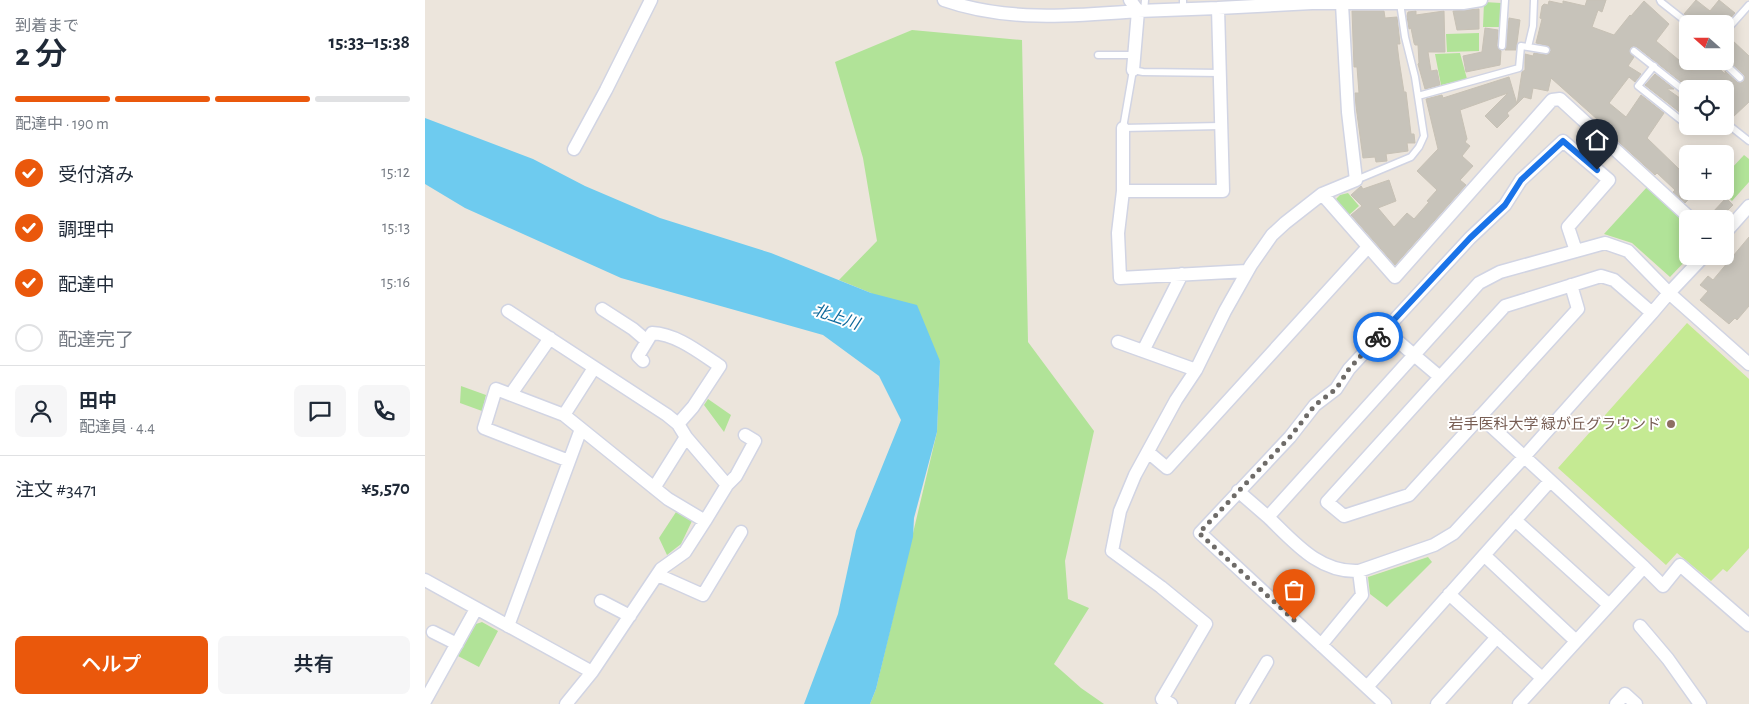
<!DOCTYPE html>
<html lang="ja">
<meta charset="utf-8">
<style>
:root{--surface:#fff;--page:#f6f6f7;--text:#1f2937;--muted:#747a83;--line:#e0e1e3;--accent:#ea580c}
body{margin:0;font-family:"Alegreya Sans","Noto Sans JP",sans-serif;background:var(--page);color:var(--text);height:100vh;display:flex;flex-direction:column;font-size:19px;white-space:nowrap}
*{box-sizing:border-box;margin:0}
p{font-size:16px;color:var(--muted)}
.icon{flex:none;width:28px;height:28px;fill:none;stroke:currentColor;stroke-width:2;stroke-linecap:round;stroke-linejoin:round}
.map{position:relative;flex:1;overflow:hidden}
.side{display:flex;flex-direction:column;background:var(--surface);width:425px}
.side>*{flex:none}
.needle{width:32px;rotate:291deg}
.tools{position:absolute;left:1254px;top:15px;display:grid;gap:10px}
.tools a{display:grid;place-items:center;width:55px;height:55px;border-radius:8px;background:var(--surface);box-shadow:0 2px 12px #0003;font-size:25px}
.pin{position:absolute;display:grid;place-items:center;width:42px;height:42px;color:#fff;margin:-51px -21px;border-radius:50% 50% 50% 0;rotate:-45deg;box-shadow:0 0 5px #0007}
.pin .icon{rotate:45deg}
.courier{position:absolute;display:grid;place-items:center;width:50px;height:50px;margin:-25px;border:4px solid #1a73e8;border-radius:50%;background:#fff;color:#222;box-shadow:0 1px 6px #0007}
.head em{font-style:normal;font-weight:600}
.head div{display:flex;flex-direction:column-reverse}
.head{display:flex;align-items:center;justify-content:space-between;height:85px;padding:0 15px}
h1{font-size:32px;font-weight:600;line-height:38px}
.bar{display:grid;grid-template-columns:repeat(4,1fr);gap:8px 5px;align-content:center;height:60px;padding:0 15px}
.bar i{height:6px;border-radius:4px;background:var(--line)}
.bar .current{background:var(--accent)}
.bar p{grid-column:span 4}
.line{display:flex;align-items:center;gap:12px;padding:0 15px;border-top:1px solid var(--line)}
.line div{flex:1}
.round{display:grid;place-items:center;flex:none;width:52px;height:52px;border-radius:8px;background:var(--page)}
ol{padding:0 15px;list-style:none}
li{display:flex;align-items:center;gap:15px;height:55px}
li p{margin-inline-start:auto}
li .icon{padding:5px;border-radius:50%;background:var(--accent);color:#fff;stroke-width:4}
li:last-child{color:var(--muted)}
li i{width:28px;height:28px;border:2px solid var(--line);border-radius:50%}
.primary-button{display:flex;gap:10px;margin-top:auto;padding:10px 15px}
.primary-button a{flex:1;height:58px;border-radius:8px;background:var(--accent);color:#fff;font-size:20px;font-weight:600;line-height:58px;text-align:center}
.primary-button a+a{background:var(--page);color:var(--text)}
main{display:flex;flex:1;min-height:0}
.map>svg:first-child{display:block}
.green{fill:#b1e398}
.pitch{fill:#c5ea93}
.water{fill:#6ecbef}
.building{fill:#c7c3ba;stroke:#c7c1b5}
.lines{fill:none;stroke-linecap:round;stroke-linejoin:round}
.lane-casing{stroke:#d1d4e3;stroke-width:9}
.street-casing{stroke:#d1d4e3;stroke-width:15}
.lane{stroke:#fff;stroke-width:6}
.street{stroke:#fff;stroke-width:12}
.done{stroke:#6e6b68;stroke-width:5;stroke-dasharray:0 9}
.route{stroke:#1a73e8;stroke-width:6}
.education-dot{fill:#8d6e63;stroke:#fff;stroke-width:2}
.labels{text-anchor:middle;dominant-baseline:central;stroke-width:4;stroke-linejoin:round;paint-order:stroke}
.education-label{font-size:15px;fill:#785e54;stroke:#fff;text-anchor:end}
.water-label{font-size:16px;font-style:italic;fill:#0d699b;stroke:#fff}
</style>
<main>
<section class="side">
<div class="head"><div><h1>2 分</h1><p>到着まで</p></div><em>15:33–15:38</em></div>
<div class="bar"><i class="current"></i><i class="current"></i><i class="current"></i><i></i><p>配達中 · 190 m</p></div>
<ol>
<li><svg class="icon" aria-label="check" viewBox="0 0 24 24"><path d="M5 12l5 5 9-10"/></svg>受付済み<p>15:12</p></li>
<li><svg class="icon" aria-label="check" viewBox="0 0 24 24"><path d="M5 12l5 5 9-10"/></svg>調理中<p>15:13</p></li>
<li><svg class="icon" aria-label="check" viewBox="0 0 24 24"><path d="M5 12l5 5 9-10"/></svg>配達中<p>15:16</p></li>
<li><i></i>配達完了</li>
</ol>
<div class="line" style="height:90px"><a class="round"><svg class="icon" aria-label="person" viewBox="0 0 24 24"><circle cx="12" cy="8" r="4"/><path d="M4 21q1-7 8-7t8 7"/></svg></a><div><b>田中</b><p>配達員 · 4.4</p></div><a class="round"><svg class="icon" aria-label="chat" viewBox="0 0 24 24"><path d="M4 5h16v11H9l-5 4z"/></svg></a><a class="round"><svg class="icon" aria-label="phone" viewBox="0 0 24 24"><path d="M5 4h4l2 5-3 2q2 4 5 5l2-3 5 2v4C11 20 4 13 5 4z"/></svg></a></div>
<div class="line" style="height:65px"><div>注文 #3471</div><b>¥5,570</b></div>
<div class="primary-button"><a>ヘルプ</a><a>共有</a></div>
</section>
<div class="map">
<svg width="1324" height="704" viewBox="0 0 1324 704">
<rect width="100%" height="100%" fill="#ece5dc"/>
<path class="green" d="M 1059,2 L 1076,3 L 1075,27 L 1058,27 Z
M 487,30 L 597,40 L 603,342 L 669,431 L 640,561 L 643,599 L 664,608 L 629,664 L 656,688 L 679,704 L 445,704 L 451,689 L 512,432 L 515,361 L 446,293 L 414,280 L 452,241 L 438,158 L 410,62 Z
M 1054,33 L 1054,51 L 1022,52 L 1021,34 Z
M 1035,53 L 1042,79 L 1016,85 L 1010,54 Z
M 1319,155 L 1324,159 L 1324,182 L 1307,201 L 1297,191 L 1300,191 L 1300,165 L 1305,170 Z
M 1222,187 L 1262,222 L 1262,256 L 1265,256 L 1245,277 L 1207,243 L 1179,234 Z
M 923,193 L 934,206 L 924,215 L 911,199 L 915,195 Z
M 36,386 L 61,395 L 57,411 L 35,403 Z
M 283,399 L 306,415 L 299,432 L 279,405 Z
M 251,512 L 267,521 L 256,544 L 242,555 L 234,538 Z
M 1003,557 L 1007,562 L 962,607 L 945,594 L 943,577 Z
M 57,622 L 73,631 L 54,667 L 33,656 L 51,624 Z"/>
<path class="pitch" d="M 1262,323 L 1324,379 L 1324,548 L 1302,572 L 1298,569 L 1286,581 L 1252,553 L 1241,565 L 1133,468 Z"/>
<path class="water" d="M 0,118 L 108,159 L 160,186 L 235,218 L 346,253 L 446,293 L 492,305 L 515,361 L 512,432 L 489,518 L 488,537 L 451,689 L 445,704 L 379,704 L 413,614 L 431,531 L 476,420 L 454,376 L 398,335 L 196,278 L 40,208 L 0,184 Z"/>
<path class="building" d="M 1162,0 L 1181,0 L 1177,12 L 1173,10 L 1167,27 L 1189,35 L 1205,15 L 1206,16 L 1219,1 L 1244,24 L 1231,41 L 1267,71 L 1275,61 L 1286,61 L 1300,74 L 1300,71 L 1312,82 L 1316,83 L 1319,81 L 1320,76 L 1300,57 L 1300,48 L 1307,40 L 1324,56 L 1324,102 L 1308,117 L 1305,114 L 1301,117 L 1300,89 L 1265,89 L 1212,47 L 1208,46 L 1205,48 L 1205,53 L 1209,57 L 1203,66 L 1216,74 L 1210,82 L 1204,77 L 1184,103 L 1201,117 L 1216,95 L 1239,113 L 1222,138 L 1256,171 L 1262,164 L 1262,191 L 1271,191 L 1260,203 L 1248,192 L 1250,190 L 1232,173 L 1230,175 L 1184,133 L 1182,128 L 1126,78 L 1123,91 L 1108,88 L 1106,99 L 1099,97 L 1092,104 L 1097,72 L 1100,70 L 1100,54 L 1108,56 L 1109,53 L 1122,55 L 1126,51 L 1124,46 L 1111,43 L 1117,19 L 1115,18 L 1117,6 L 1119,4 L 1123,5 L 1124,1 L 1138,4 L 1138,1 L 1160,6 Z
M 1271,0 L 1285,11 L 1294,0 L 1310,13 L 1303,21 L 1301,19 L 1298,24 L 1269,24 L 1267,20 L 1259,14 Z
M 1054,9 L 1054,29 L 1032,30 L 1028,11 Z
M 927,11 L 959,11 L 960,18 L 972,17 L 975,44 L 972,44 L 974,60 L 979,92 L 981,92 L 986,134 L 989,134 L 990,143 L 982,143 L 983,151 L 961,154 L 962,161 L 951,162 L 950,157 L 938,158 L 931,106 L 930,93 L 934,93 L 932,67 L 929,67 Z
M 991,11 L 991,15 L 1019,11 L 1020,52 L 1003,52 L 1006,71 L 1012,70 L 1015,85 L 1000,89 L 993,64 L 994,63 L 993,45 L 990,45 L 989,43 L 986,28 L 984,29 L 982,16 L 983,12 Z
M 1084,18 L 1095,20 L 1091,50 L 1080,50 Z
M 1060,28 L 1073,30 L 1072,46 L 1076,51 L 1075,65 L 1041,72 L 1038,56 L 1057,52 Z
M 1230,74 L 1249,89 L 1242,89 L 1262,103 L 1262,107 L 1257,114 L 1220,85 Z
M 1084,77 L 1092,104 L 1082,113 L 1084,116 L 1072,128 L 1060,116 L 1083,93 L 1035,110 L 1042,139 L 1040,142 L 1045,146 L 1037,156 L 1048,166 L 1035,180 L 1041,185 L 970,265 L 926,215 L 937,206 L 926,195 L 936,186 L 938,189 L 964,180 L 971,201 L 953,208 L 969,227 L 982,213 L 989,219 L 1004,202 L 1002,201 L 1012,190 L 992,171 L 1013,149 L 1001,99 L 1017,95 L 1018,98 Z
M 1301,198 L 1308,205 L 1302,211 L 1306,214 L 1302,219 L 1292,219 L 1287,213 Z
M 1324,237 L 1324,306 L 1312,320 L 1310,318 L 1304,324 L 1275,300 L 1283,291 L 1275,285 L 1283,276 L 1288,280 Z"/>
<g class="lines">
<defs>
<path id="lane" d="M 1235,0 L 1236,2 L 1264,24
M 758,10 L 758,0
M 719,11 L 720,0
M 1300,32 L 1324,5
M 1077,46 L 1080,0
M 1103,47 L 1121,50
M 1209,51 L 1262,93
M 673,55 L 704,55 L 709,53
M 1297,61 L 1315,78
M 1229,66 L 1213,86 L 1262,125
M 795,73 L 718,72 L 708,70 L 698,128 L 796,126
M 993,96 L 1094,68 L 1096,46 L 1103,47 L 1108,26 L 1109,0
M 1300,122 L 1324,141
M 931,180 L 986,157 L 994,147 L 999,136 L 990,77 L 980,37 L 975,3"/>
<path id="street" d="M 519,0 C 581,22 648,16 713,11 L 708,70
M 705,0 L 713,11 L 793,8
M 698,128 L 698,191 L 693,233 L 695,278 L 822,271
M 149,149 L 181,90 L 226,0
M 698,191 L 798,191 L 793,8 L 887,3 L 1038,3 L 1056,0
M 897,194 L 970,277 L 1127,100 L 1135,99 L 1266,219
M 1300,233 L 1324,206
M 1180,243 L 1203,251 L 1244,293 L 1227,313 L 1189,280 L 1176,276 L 1080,306 L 1015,377 L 989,355 L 1054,283 L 1075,272 Z
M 1279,256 L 1244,293 L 1324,364
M 177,309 L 208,329 L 222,341
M 83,311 L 242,415 L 253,424
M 693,342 L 771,370
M 718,351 L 757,274
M 218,361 L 213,356 L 227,333 C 252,334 275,353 295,366 L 268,407 L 253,424 L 261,437 L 302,485
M 1015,377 L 902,502 L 919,516 L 984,495 L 1153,309 L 1146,285
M 86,394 L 125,338
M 139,415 L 169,368
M 1055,416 L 1219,567
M 723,452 L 742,468 L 943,247
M 229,488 L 261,437
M 813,491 L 843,517 L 989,355 L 960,330
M 843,517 C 869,542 894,573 934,571
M 1090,520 L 1184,605
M 280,521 L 302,485 L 311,476 L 330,441 L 320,435
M 1059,555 L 1151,641
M 233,575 L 278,595 L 316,532
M 0,580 L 167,672
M 1024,594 L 1117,678
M 176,601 L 205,616
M 83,626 L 156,429
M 1215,626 L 1243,659 L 1275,704
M 8,632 L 32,644
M 896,645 L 937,595 L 934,571 L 1009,545 L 1029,533 L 1099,457 L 1227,313
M 942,687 L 1125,481
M 0,701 L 51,609
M 141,704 L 167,672 L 236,569 L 260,552 L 280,521 L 243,499 L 139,415 L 71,389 L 59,428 L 144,461
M 746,704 L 737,699 L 781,624 L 736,587 L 687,551 L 695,511 L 710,475 L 751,400 L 771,370 L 800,311 L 826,265 L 847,235 L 860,223 L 897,194 L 931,180 L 923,112 L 917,4
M 817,704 L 842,662
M 960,704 L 775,533 L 865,437 L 890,405 L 911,389 L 924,369 L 960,330 L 1045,238 L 1080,205 L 1096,180 L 1138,141 L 1184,180 L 1143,227 L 1151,251
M 1012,704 L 1072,637
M 1094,704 L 1219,567 L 1238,586 L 1255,565 L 1324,625
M 1191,704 L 1200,694 L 1211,704"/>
</defs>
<use href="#lane" class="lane-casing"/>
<use href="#street" class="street-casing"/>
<use href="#lane" class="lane"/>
<use href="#street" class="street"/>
</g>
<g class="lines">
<path class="done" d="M 869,620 L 774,533 L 865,437 L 890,405 L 911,389 L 924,369 L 953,337"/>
<path class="route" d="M 953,337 L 1045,238 L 1080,205 L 1096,180 L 1138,141 L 1172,170"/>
</g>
<circle class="education-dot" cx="1246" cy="424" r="5"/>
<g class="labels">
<g class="education-label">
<text x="1236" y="424">岩手医科大学 緑が丘グラウンド</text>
</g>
<g class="water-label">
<text transform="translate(411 317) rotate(19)">北上川</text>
</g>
</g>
</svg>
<div class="tools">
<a><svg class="needle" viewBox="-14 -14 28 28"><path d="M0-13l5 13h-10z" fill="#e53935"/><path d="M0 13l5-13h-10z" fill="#747a83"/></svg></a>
<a><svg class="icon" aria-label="locate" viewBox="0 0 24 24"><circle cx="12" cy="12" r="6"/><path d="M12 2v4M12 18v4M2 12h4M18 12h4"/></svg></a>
<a>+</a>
<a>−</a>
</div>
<div class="pin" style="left:869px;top:620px;background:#ea580c"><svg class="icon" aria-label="bag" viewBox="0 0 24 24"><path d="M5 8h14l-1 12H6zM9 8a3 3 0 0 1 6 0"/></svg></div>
<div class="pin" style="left:1172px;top:170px;background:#1f2937"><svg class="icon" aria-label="home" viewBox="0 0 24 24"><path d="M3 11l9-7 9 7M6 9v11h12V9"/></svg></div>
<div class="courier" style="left:953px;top:337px"><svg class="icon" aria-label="bike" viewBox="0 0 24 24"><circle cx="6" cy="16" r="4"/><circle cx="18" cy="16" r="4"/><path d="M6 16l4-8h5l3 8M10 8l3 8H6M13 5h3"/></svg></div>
</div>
</main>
